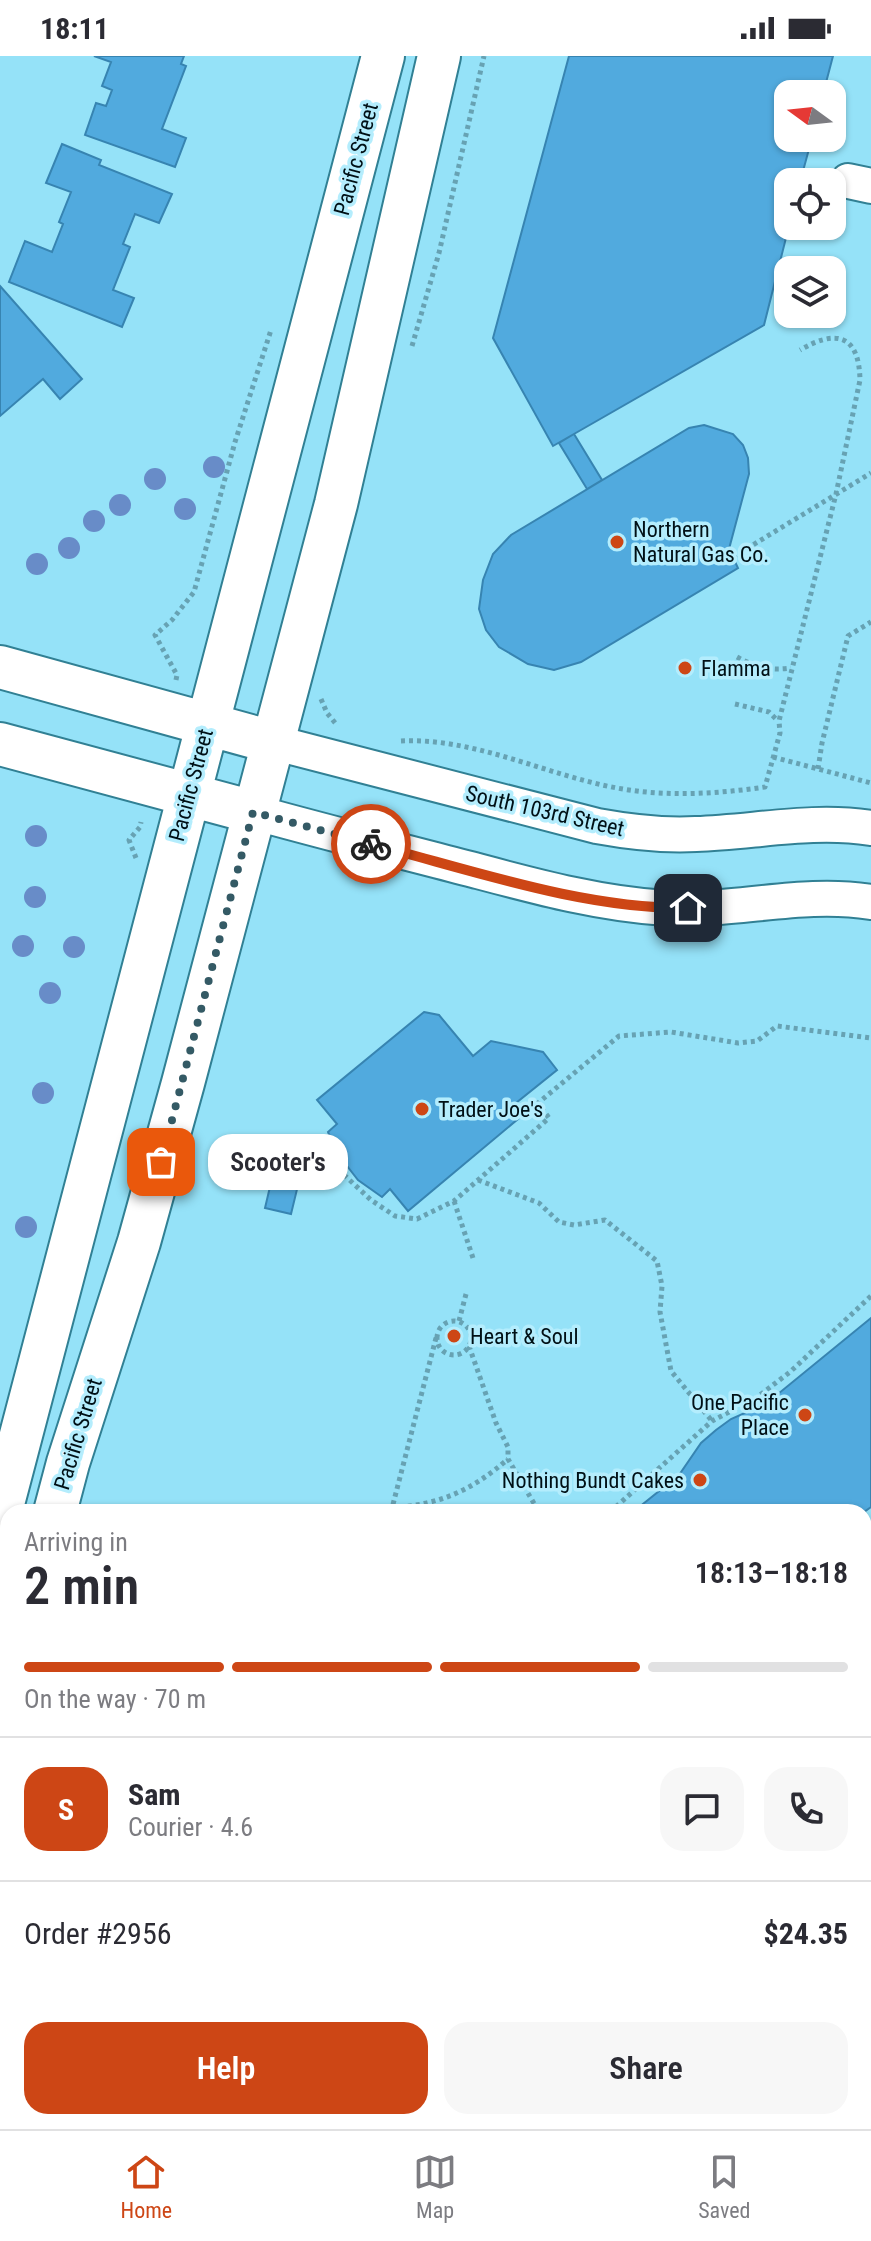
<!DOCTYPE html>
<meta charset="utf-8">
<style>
:root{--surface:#fff;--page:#f7f7f7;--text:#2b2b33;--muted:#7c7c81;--line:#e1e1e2;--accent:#cd4615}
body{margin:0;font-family:"Roboto Condensed",sans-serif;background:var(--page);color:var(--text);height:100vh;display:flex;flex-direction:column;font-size:30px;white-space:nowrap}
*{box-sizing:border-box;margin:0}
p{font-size:26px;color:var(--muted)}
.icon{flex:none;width:44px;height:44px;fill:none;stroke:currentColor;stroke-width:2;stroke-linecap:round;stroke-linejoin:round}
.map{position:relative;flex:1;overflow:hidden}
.panel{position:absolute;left:0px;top:1448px;width:872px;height:626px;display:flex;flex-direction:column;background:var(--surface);border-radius:24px 24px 0 0;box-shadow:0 2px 6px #0004}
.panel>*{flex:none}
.needle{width:52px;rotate:285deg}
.buttons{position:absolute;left:774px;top:24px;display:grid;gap:16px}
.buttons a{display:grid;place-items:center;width:72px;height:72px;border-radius:16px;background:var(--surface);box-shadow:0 2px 6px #0004;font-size:40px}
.pin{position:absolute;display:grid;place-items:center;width:68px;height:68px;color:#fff;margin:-34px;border-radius:16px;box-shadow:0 4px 12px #0006}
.courier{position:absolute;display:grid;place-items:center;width:80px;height:80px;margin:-40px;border:6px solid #cd4615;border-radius:50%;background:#fff;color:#222;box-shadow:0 2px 10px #0007}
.bubble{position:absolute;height:56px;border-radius:24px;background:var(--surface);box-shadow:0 2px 6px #0004;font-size:26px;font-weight:600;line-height:56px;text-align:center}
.headline em{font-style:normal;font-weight:600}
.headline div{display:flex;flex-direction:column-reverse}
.headline{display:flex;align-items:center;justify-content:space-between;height:136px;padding:0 24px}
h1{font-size:52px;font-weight:600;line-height:60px}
.bar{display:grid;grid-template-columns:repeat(4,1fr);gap:12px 8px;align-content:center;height:96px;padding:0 24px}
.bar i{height:10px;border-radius:6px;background:var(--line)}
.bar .active{background:var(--accent)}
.bar p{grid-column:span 4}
.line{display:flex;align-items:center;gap:20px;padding:0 24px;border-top:2px solid var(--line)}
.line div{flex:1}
.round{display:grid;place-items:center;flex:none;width:84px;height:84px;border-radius:24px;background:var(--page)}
.cta{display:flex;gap:16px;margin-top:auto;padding:16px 24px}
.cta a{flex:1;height:92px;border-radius:24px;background:var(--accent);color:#fff;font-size:32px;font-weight:600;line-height:92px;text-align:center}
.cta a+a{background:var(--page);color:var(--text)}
.status{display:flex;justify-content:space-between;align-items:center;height:56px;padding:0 40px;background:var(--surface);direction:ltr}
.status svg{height:22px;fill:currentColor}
.tab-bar{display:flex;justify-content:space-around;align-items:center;height:112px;border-top:2px solid var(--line);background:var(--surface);font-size:22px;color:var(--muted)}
.tab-bar a{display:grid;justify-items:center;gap:4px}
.tab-bar .active{color:var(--accent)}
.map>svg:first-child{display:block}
.green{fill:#aab4ff}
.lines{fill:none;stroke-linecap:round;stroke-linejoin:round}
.river{stroke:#32b2d0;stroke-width:56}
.building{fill:#51aade;stroke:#3784b1;stroke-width:2}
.minor-casing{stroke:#318094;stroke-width:38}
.major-casing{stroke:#318094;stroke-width:46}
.path{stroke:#67a2b3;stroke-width:5;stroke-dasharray:4 4;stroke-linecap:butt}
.minor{stroke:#fff;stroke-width:34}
.major{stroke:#fff;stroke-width:42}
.tree{fill:#688cc8}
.done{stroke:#345a65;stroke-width:8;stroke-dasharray:0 14.4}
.route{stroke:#cd4615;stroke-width:10}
.poi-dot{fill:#cd4615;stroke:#b4edfd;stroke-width:3}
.labels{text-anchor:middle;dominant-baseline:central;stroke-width:7;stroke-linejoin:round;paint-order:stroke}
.street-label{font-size:22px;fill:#001016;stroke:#b4edfd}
.poi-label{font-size:22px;fill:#001016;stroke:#b4edfd;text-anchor:start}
</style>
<div class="status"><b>18:11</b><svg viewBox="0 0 49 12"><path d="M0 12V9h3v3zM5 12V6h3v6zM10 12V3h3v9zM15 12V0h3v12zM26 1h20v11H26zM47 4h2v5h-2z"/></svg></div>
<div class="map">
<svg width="871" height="2073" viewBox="0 0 871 2073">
<rect width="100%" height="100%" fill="#95e2f8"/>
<path class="green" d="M 871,1548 L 871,1828 L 864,1832 L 864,1554 Z
M 8,1729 L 8,1992 L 0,1989 L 0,1759 Z
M 871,1919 L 871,2073 L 633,2073 L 636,2066 L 864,2066 L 864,1922 Z
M 207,2066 L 544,2066 L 541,2073 L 226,2073 Z"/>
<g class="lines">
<path class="river" d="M 864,1832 L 871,1828
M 541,2073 L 544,2066"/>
</g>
<path class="building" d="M 94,0 L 184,0 L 181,8 L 186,10 L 162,73 L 186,82 L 175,111 L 85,79 L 96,47 L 106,50 L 112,34 L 102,30 L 111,6 Z
M 569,0 L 833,0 L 823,38 L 788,38 L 788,82 L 812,82 L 800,126 L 788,126 L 789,170 L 764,269 L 553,390 L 493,282 Z
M 62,88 L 101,104 L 99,109 L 172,138 L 159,167 L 135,158 L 123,188 L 130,191 L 113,234 L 134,242 L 122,271 L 9,226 L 25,185 L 52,196 L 63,168 L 59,166 L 71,136 L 46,127 Z
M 0,230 L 82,323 L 60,343 L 43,323 L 0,360 Z
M 704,369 L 733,378 L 743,389 L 748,402 L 749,418 L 729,493 L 738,512 L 581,606 L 554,614 L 528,608 L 499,591 L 486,574 L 479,553 L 483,524 L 493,498 L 511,479 L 689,372 Z
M 574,378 L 602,424 L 587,433 L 559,387 Z
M 424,956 L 439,959 L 473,1000 L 491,985 L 543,996 L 557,1014 L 516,1047 L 524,1058 L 408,1155 L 390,1133 L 382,1141 L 358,1124 L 337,1097 L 328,1076 L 337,1068 L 317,1044 Z
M 273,1118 L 299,1125 L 291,1158 L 265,1152 Z
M 871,1262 L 871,1451 L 864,1456 L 633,1456 L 679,1419 L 701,1387 L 716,1374 L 731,1363 L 767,1347 Z"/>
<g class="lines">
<defs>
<path id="minor" d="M 848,125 L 871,130
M 272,686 L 597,770 C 630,776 662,780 696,778 C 754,776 813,763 871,772
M 253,756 C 325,776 397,794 470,813 C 534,830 599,848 666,852 C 735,856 802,835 871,846
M 0,2027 L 8,2030
M 112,2066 L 133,2073"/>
<path id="major" d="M 0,611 L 272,686
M 0,688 L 253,756
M 55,1456 L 68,1407 L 139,1186 L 183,1027 L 336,448 L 439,0
M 0,1459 L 383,0
M 0,1661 L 8,1630"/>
</defs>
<use href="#minor" class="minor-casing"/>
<use href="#major" class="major-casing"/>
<path class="path" d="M 412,290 L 439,197 L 484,0
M 733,501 L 871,417
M 737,601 C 755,611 771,615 791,612
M 176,624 L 177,619 L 155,579 L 172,564 L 194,536 L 235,386 L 271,274
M 321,643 L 327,657 L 336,668
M 735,648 L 769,656 L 778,665
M 401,685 C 473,681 546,719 617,732 C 666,741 716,738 765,731 L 780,677 L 779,665 L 836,438 L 860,324 C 859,278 836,273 800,294
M 773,701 L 871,727
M 818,713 L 822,687 L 848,580 L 871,566
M 136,802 L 129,784 L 140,771 L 141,766
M 259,1097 L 342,1117 L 371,1144 L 395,1160 L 417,1163 L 454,1145 L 549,1062 L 538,1047 L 619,980 L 671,976 L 738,987 L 757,985 L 777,970 L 871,982
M 478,1124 L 539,1147 L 559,1166 L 574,1169 L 605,1164 L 657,1205 L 662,1230 L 660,1256 L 671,1315 L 712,1365
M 454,1145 L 474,1205
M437 1282a17 17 0 1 1 34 0a17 17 0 1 1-34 0Z
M 459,1265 L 466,1238
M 469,1290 L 496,1367 L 508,1391 L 508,1403 L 539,1456
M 392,1452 C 441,1448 471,1435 508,1403
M 391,1456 L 436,1282
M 610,1456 L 712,1365 L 756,1342 L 790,1316 L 871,1240
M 864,1598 L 871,1593
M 0,1838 L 8,1788
M 0,1954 L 8,1948
M 0,1989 L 8,1992
M 0,2067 L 21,2073
M 440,2073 L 442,2066"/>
<use href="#minor" class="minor"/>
<use href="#major" class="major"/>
</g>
<g class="tree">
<circle cx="214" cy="411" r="11"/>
<circle cx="155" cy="423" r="11"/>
<circle cx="120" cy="449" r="11"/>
<circle cx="185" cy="453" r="11"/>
<circle cx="94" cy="465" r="11"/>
<circle cx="69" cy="492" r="11"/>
<circle cx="37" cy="508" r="11"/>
<circle cx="36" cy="780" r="11"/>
<circle cx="35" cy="841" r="11"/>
<circle cx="23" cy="890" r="11"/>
<circle cx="74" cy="891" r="11"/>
<circle cx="50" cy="937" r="11"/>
<circle cx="43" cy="1037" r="11"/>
<circle cx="26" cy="1171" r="11"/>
</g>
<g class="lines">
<path class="done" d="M 161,1106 L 253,756 L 371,788"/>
<path class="route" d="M 371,788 C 472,814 583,853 688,852"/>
</g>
<g class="poi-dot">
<circle cx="617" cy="486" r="8"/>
<circle cx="685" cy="612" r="8"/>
<circle cx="422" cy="1053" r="8"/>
<circle cx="454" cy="1280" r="8"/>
<circle cx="805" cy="1359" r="8"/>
<circle cx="700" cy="1424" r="8"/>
</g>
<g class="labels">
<g class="street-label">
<text transform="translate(356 103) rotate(-75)">Pacific Street</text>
<text transform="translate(191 729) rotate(-75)">Pacific Street</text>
<text transform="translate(545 755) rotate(13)">South 103rd Street</text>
<text transform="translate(78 1378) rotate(-73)">Pacific Street</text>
</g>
<g class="poi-label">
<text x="633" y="473">Northern<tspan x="633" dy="25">Natural Gas Co.</tspan></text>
<text x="701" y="612">Flamma</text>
<text x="438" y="1053">Trader Joe's</text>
<text x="470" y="1280">Heart &amp; Soul</text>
<text x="789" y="1346" text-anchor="end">One Pacific<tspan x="789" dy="25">Place</tspan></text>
<text x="684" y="1424" text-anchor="end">Nothing Bundt Cakes</text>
</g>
</g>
</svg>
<div class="buttons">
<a><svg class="needle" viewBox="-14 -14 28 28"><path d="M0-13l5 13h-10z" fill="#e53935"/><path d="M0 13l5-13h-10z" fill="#7c7c81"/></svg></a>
<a><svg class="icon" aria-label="locate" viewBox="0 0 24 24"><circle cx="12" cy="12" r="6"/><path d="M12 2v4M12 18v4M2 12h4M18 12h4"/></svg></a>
<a><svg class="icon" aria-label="layers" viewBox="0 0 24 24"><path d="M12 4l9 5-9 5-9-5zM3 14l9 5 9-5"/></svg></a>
</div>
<div class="pin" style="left:161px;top:1106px;background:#ea580c"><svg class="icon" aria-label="bag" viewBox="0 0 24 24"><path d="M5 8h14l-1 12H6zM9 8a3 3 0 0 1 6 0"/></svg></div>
<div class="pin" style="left:688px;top:852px;background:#1f2937"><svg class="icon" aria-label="home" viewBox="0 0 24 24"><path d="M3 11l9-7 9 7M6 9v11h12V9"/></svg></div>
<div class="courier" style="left:371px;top:788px"><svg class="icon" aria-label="bike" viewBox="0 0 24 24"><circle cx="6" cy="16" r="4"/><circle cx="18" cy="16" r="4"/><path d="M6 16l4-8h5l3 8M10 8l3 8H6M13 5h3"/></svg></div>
<div class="bubble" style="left:208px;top:1078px;width:140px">Scooter's</div>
<section class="panel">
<div class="headline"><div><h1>2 min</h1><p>Arriving in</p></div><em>18:13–18:18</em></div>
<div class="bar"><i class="active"></i><i class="active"></i><i class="active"></i><i></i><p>On the way · 70 m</p></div>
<div class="line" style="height:144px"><b class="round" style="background:var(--accent);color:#fff">S</b><div><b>Sam</b><p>Courier · 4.6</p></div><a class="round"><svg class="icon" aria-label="chat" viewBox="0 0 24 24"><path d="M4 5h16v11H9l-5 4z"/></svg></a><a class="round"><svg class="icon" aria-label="phone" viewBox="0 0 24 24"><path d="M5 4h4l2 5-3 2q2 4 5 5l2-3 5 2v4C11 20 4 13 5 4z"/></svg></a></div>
<div class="line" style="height:104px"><div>Order #2956</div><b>$24.35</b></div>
<div class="cta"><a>Help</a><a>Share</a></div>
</section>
</div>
<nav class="tab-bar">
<a class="active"><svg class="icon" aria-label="home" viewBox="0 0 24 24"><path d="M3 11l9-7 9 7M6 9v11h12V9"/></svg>Home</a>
<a><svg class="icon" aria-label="map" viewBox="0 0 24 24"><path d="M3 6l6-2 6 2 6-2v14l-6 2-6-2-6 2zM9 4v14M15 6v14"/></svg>Map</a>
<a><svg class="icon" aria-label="saved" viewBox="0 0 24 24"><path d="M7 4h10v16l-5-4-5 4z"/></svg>Saved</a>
</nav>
